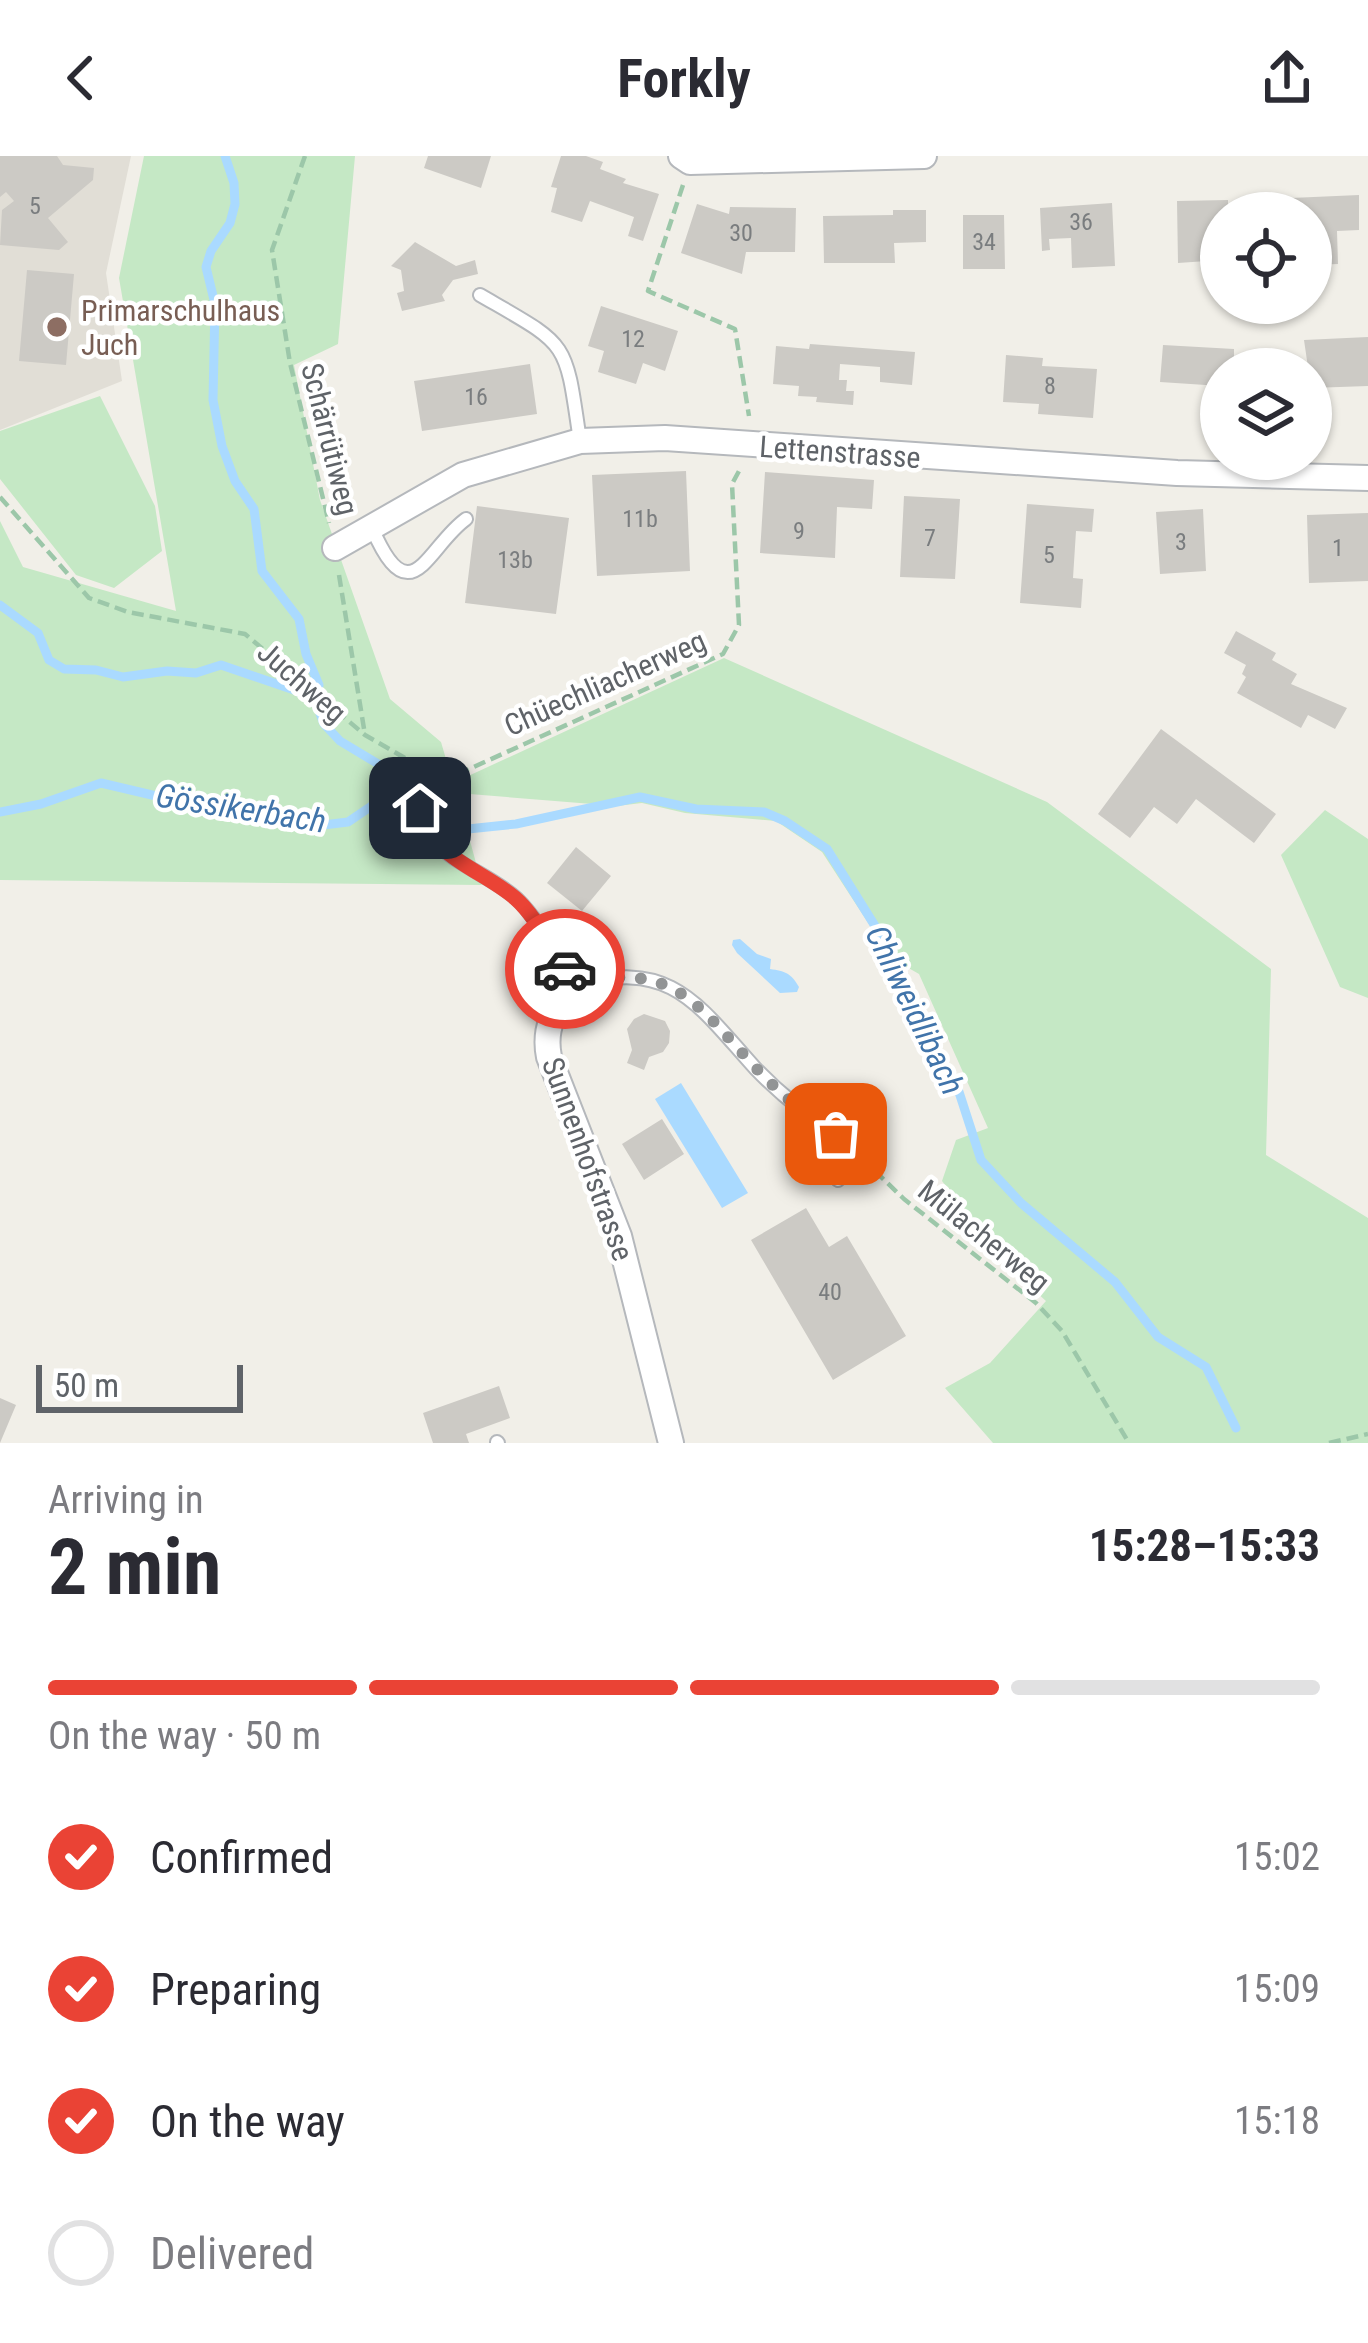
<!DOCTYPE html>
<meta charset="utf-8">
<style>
:root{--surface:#fff;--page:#f7f7f7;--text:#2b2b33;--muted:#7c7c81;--line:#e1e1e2;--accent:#ea4335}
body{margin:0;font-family:"Roboto Condensed",sans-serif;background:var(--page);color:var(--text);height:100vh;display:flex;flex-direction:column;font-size:45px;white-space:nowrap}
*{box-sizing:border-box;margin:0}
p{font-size:39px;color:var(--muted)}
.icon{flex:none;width:66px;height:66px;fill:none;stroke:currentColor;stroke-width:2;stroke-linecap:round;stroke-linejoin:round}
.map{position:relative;height:1287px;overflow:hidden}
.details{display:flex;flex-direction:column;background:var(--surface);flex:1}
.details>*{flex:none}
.controls{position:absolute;left:1200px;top:36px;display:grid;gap:24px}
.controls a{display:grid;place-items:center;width:132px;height:132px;border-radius:50%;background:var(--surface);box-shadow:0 3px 9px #0004;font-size:60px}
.scale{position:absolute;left:36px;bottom:30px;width:207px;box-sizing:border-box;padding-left:12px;border:6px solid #5f6368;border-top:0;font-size:33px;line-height:42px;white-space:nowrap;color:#5f6368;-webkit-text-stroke:9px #fff;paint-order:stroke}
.pin{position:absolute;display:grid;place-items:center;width:102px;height:102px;color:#fff;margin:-51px;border-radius:24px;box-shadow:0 6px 18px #0006}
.courier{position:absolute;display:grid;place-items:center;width:120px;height:120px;margin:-60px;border:9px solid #ea4335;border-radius:50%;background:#fff;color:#222;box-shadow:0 3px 15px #0007}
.headline em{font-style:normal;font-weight:700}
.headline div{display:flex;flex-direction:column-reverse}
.headline{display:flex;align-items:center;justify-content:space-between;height:204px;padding:0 48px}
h1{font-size:78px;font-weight:700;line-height:90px}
.bar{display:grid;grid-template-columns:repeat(4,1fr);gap:18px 12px;align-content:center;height:144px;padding:0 48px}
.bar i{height:15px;border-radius:9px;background:var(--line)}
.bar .current{background:var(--accent)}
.bar p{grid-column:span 4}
ol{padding:0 48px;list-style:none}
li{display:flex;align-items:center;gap:36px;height:132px}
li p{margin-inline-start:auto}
li .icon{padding:12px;border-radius:50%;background:var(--accent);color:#fff;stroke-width:4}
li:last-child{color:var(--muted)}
li i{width:66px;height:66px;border:6px solid var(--line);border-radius:50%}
header{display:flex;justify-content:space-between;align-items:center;height:156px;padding:0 48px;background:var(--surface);font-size:54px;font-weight:700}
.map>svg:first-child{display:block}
.education{fill:#e1ded6}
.green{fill:#c5e8c5}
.water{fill:#aadaff}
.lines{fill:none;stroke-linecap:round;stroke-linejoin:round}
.stream{stroke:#aadaff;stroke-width:9}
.building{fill:#cccac5}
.lane-casing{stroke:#b5b8bc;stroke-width:16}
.street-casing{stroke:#b5b8bc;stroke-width:28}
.path{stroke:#9cc7a9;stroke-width:4.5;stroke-dasharray:12 6;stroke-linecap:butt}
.lane{stroke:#fff;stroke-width:12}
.street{stroke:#fff;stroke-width:24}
.done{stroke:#929495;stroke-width:12;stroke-dasharray:0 21.6}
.route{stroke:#ea4335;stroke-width:15}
.education-dot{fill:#8d6e63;stroke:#fff;stroke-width:4.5}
.labels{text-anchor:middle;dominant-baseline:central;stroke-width:9;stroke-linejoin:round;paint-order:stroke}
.number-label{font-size:24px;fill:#7a7d7f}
.education-label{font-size:30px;fill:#785e54;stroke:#fff;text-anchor:start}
.street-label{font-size:30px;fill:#5f6368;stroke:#fff}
.water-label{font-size:33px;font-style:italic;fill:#4174aa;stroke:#fff}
</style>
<header><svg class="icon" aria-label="back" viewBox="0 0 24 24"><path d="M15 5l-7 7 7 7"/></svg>Forkly<svg class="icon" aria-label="share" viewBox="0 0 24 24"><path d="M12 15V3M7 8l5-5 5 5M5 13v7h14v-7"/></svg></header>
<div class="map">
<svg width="1368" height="1287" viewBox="0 0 1368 1287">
<rect width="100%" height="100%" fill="#f1efe8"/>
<path class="education" d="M 0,0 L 131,0 L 106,117 L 122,225 L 0,274 Z"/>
<path class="green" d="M 144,0 L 355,0 L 338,188 L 294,209 L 320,344 L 390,543 L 441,586 L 453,627 L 724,502 L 1047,646 L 1271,813 L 1266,999 L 1368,1062 L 1368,1287 L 993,1287 L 945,1232 L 990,1207 L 1046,1145 L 1015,1117 L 942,1025 L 956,984 L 988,972 L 919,818 L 891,802 L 822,696 L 776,665 L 685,657 L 642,647 L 617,650 L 457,637 L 482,729 L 0,724 L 0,365 L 23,411 L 176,455 L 119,122 Z
M 100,240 L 155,350 L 162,395 L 114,432 L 76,419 L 0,323 L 0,275 Z
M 1325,654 L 1368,683 L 1368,842 L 1340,831 L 1281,699 Z"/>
<path class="water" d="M 740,783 L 757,798 L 771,803 L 770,813 C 785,815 791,817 799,831 L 797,836 L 780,837 L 737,797 L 732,789 L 733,784 Z
M 681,927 L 748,1037 L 722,1052 L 655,943 Z"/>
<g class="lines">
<path class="stream" d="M 225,0 L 234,27 L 235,48 L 230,67 L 211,95 L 206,111 L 215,148 L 213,244 L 222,290 L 235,325 L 254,353 L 262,415 L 299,463 L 306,498 L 319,529 L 316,547 L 324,568 L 340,585 L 380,609 L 429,649 L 468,673 L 516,668 L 640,641 L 696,653 L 764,656 L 785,665 L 827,693 L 890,794 L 918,863 L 959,936 L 981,1004 L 1021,1047 L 1115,1126 L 1158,1181 L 1206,1211 L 1236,1272
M 0,449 L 38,477 L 49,504 L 64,513 L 96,514 L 123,521 L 167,515 L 196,517 L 221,509 L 297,535 L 316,547
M 0,656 L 41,648 L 101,627 L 220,655 L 274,652 L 315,670 L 348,666 L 404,628"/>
</g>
<path class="building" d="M 0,0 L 57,0 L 63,9 L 94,12 L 93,24 L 48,62 L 68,86 L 59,94 L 0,89 L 2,54 L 14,45 L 6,36 L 0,41 Z
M 428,0 L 491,0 L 481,32 L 424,12 Z
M 561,0 L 586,0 L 603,6 L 600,13 L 626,23 L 623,27 L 659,38 L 643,85 L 628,80 L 634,61 L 590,45 L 582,66 L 551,56 L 557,32 L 551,31 Z
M 1359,39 L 1359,74 L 1337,75 L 1338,108 L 1311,109 L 1311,57 L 1291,57 L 1291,42 Z
M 1228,44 L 1228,57 L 1221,57 L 1221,104 L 1178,107 L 1177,45 Z
M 1112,47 L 1115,110 L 1072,112 L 1071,82 L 1049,83 L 1050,94 L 1042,95 L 1040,52 Z
M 697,48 L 729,58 L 730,51 L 796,52 L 795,96 L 746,96 L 742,118 L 681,97 Z
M 893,54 L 926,54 L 926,86 L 894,87 L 895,107 L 824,107 L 823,60 L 893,59 Z
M 963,59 L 1004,59 L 1005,113 L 963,113 Z
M 415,86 L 456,110 L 475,104 L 478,118 L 453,124 L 442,139 L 445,145 L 402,155 L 397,137 L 404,135 L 401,114 L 391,110 Z
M 27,114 L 74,118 L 66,209 L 19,205 Z
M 601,150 L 678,175 L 665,215 L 643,207 L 636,228 L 598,216 L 604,195 L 588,190 Z
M 1368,181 L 1368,230 L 1311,232 L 1304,184 Z
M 810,188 L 915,196 L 912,229 L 880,226 L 880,211 L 840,208 L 839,224 L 847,224 L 846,235 L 854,235 L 853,249 L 816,246 L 817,241 L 798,240 L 799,230 L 773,228 L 776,190 L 809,193 Z
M 1163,189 L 1234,193 L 1234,213 L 1221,213 L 1221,230 L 1160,226 Z
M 1006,199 L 1043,202 L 1042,210 L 1097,213 L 1093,262 L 1038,258 L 1039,248 L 1003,246 Z
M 530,208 L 537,258 L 422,275 L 414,225 Z
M 686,315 L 690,415 L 597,420 L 592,319 Z
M 765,316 L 874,324 L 872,353 L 837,351 L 835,402 L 760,397 Z
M 904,340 L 960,343 L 955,423 L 900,421 Z
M 1027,348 L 1094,353 L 1092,376 L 1076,375 L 1073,422 L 1083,423 L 1081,452 L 1020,447 Z
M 477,350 L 569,362 L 556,458 L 465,447 Z
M 1203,353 L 1206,415 L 1160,418 L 1156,356 Z
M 1368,357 L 1368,425 L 1309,427 L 1307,359 Z
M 1236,475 L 1276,497 L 1272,504 L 1297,518 L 1291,528 L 1347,552 L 1335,573 L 1308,559 L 1301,572 L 1237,537 L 1246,521 L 1242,518 L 1246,509 L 1224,497 Z
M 1161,573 L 1276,658 L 1254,687 L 1196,643 L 1177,668 L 1154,651 L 1130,682 L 1098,658 Z
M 576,691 L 611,720 L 582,755 L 547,727 Z
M 644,858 L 665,865 L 670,875 L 669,887 L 663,896 L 649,901 L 644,914 L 627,907 L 632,894 L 627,873 L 634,863 Z
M 662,963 L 684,998 L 644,1024 L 622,988 Z
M 806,1052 L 829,1091 L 847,1080 L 906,1180 L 833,1224 L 751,1084 Z
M 499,1230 L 510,1262 L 466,1278 L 469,1287 L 433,1287 L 423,1257 Z
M 0,1242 L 16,1249 L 0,1287 Z"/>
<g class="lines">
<defs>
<path id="lane" d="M 480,139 C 570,191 565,182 580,285
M 372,372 C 411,462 427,391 466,363
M 429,632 C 402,696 481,709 517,743 C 541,766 557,803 575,830 C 671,801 698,849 755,912 C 780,938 806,959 836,978
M 800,956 L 838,1024
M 497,1286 L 498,1287"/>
<path id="street" d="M 681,0 L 690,6 L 924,0
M 335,392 L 463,319 L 580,285 L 665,282 L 1177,317 L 1368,322
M 575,830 C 555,851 543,871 549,901 L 619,1080 L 671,1287"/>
</defs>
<use href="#lane" class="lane-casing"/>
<use href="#street" class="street-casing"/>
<path class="path" d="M 305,0 L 272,94 L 290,207 L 329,367
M 683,29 L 648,135 L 735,173 L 749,260
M 0,341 L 89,442 L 128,456 L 245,478 L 365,579 L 424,613
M 339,419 L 365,579
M 440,618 L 456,619 L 723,498 L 739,469 L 732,328 L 739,315
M 849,990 L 904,1043 L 1036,1147 L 1062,1175 L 1129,1287
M 1329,1287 L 1368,1278"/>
<use href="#lane" class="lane"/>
<use href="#street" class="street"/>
</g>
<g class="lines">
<path class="done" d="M 565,813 L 575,830 C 671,801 698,850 756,912 C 780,938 806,959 836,978"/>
<path class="route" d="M 420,652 C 431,703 480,712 515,742 C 535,759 550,791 565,813"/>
</g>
<circle class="education-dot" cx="57" cy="171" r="12"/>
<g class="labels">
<g class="number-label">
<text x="35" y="50">5</text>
<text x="1081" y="66">36</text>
<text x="741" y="77">30</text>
<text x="984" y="86">34</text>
<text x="633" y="183">12</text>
<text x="1050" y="230">8</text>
<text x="476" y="241">16</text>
<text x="640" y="363">11b</text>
<text x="799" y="375">9</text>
<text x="930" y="382">7</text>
<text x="1181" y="386">3</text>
<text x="1338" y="392">1</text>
<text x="1049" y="399">5</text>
<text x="515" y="404">13b</text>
<text x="830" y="1136">40</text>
</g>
<g class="education-label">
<text x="81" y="154">Primarschulhaus<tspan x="81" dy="34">Juch</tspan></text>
</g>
<g class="street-label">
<text transform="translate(330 283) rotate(76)">Schärrütiweg</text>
<text transform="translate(840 296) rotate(4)">Lettenstrasse</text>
<text transform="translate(302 526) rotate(41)">Juchweg</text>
<text transform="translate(605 527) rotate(-24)">Chüechliacherweg</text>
<text transform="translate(588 1003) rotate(70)">Sunnenhofstrasse</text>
<text transform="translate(984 1080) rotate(39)">Mülacherweg</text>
</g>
<g class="water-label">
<text transform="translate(241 652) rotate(9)">Gössikerbach</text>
<text transform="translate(915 854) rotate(64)">Chliweidlibach</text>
</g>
</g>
</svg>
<div class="controls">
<a><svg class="icon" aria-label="locate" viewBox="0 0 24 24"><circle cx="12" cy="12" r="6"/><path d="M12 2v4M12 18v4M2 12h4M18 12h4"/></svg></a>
<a><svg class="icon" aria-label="layers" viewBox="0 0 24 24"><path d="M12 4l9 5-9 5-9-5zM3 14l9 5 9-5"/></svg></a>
</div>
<div class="scale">50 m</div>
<div class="pin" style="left:836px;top:978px;background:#ea580c"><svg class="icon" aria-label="bag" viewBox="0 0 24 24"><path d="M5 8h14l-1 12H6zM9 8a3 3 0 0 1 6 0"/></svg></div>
<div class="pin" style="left:420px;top:652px;background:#1f2937"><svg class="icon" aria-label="home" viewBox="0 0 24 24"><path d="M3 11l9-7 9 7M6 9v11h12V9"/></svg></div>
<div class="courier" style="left:565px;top:813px"><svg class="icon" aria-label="car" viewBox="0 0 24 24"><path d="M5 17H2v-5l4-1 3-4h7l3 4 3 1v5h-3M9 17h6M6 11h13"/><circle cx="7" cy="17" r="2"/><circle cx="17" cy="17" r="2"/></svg></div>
</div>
<section class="details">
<div class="headline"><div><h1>2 min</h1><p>Arriving in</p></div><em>15:28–15:33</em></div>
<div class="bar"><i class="current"></i><i class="current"></i><i class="current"></i><i></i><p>On the way · 50 m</p></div>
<ol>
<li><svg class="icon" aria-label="check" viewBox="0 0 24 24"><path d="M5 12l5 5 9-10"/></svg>Confirmed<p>15:02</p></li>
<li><svg class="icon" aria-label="check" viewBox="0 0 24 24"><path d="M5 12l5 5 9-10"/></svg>Preparing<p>15:09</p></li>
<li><svg class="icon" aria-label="check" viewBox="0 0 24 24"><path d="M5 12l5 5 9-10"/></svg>On the way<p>15:18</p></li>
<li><i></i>Delivered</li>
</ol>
</section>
